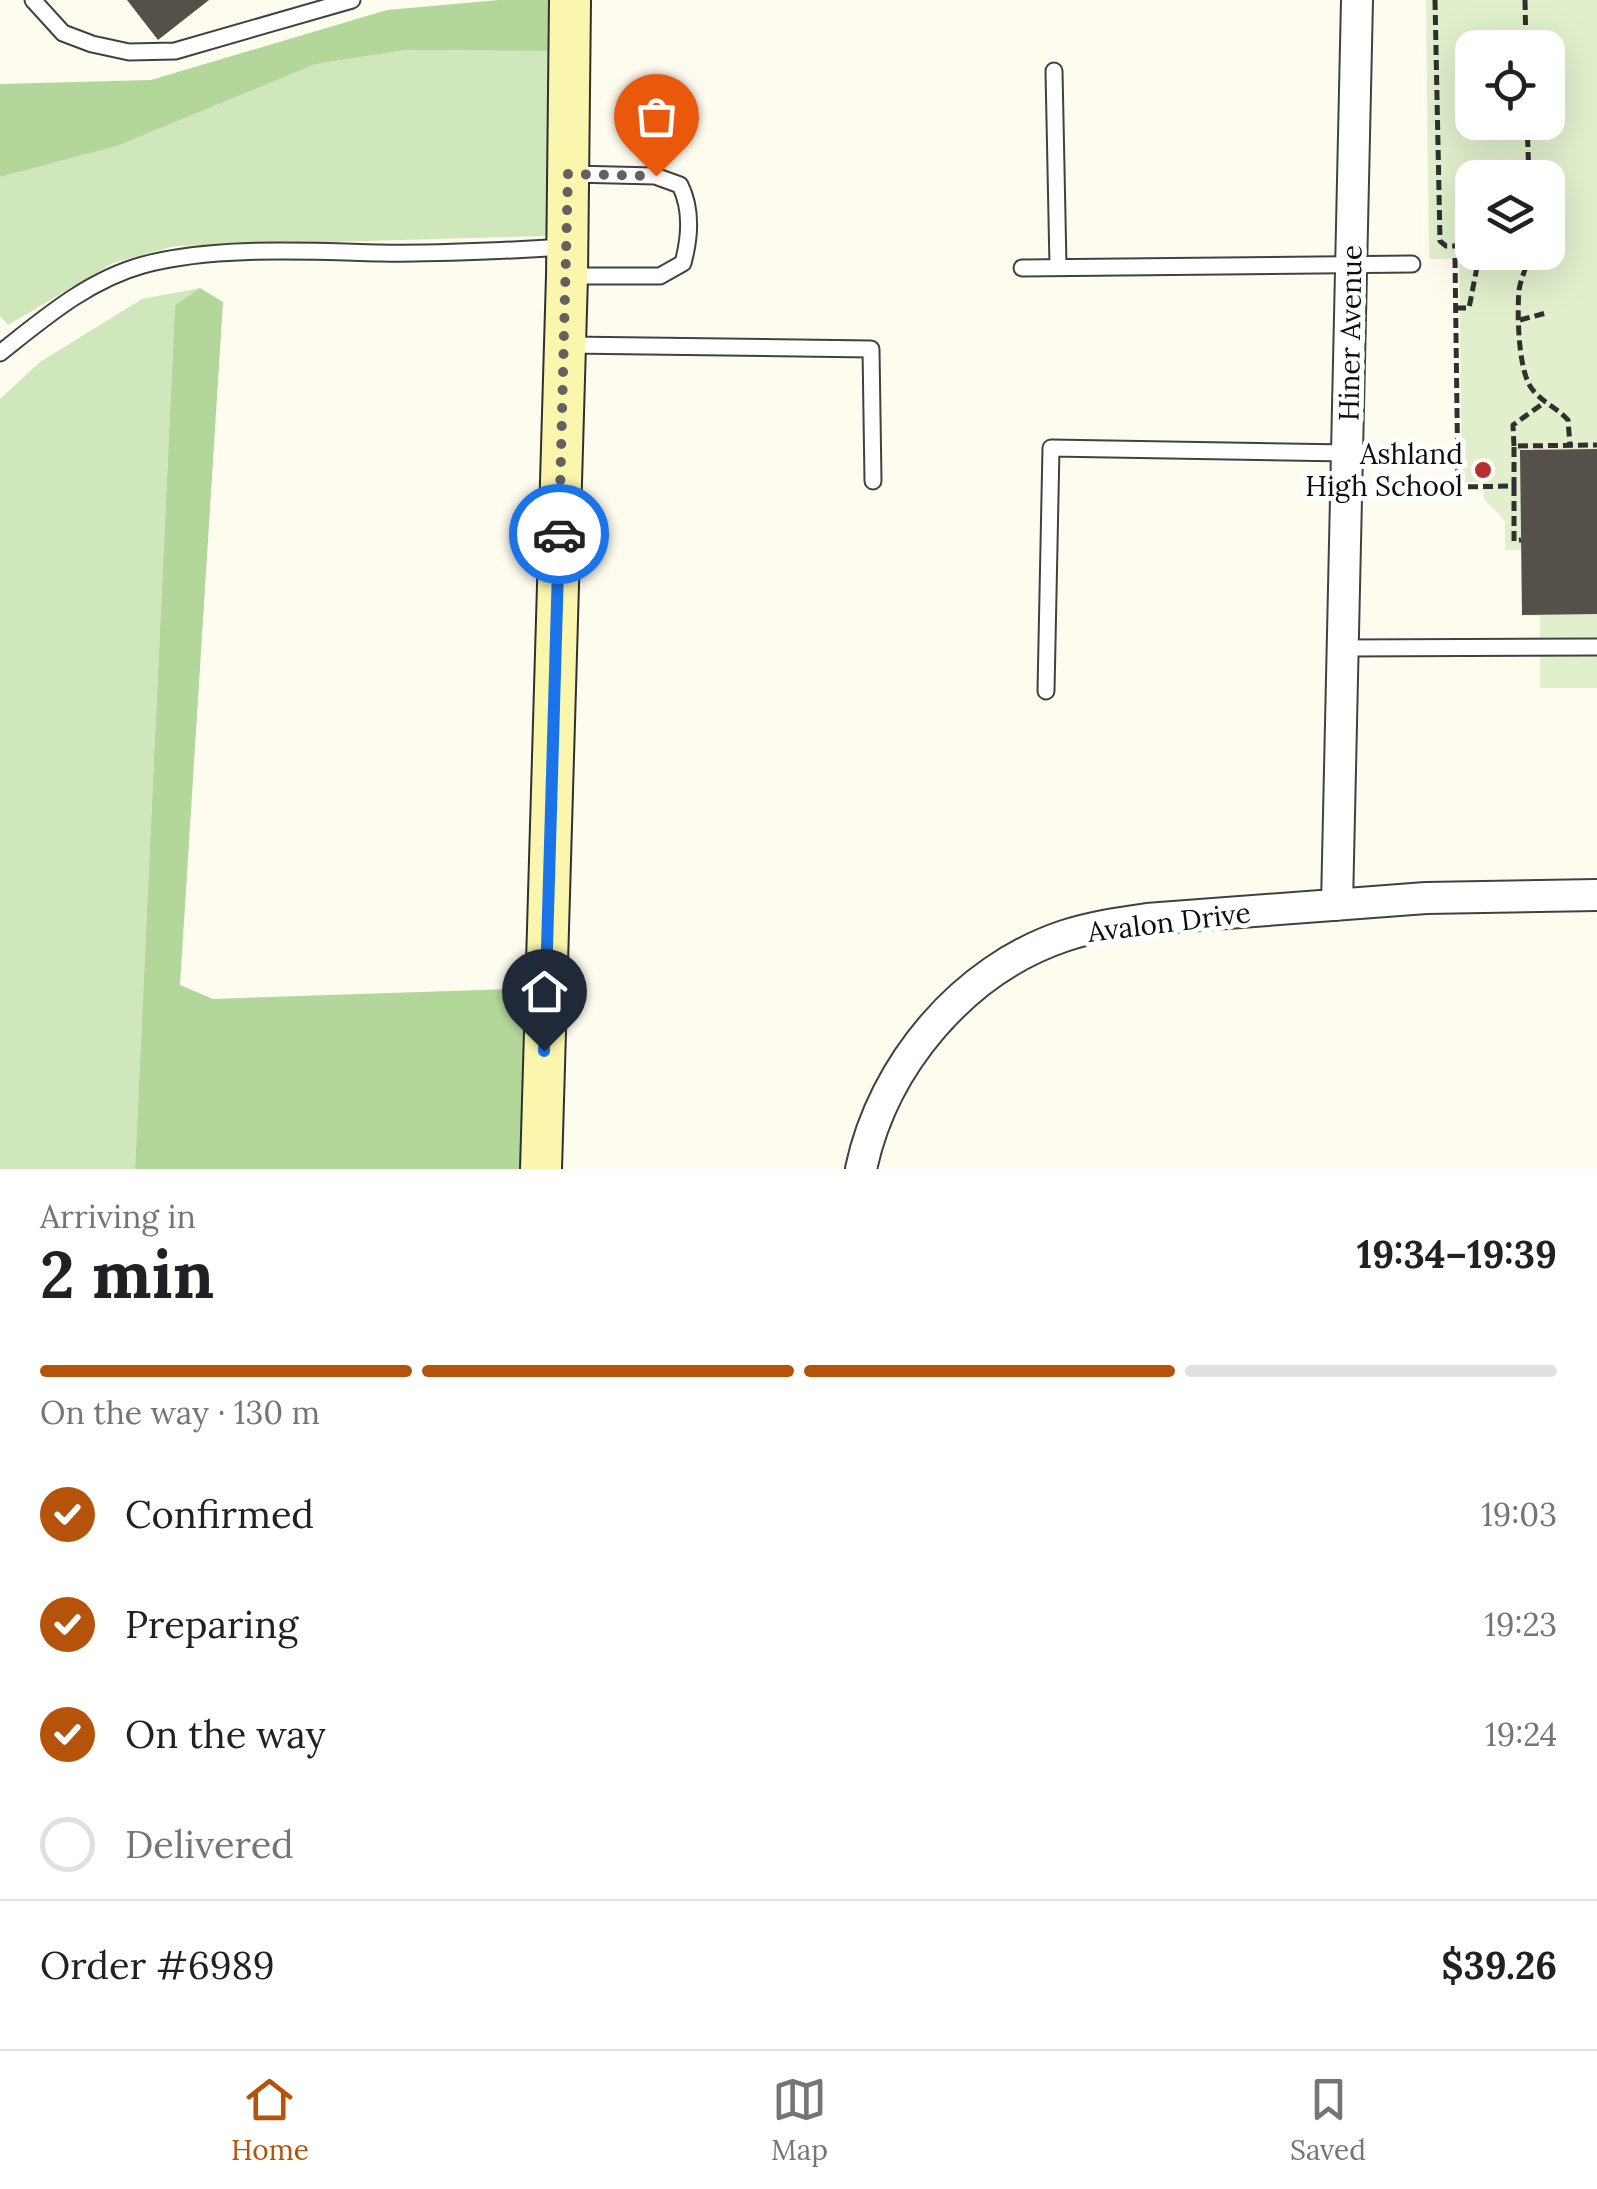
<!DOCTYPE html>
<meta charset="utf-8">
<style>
:root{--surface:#fff;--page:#f6f6f6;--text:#202124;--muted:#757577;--line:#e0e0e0;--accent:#b45309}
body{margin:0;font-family:Lora,serif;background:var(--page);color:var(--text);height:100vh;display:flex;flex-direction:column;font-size:38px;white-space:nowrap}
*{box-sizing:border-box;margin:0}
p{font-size:32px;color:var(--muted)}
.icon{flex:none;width:55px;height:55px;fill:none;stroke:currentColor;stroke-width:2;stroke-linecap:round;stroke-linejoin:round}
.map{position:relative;height:1169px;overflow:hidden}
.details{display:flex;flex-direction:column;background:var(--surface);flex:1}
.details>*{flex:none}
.controls{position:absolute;left:1455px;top:30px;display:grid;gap:20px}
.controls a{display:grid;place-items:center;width:110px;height:110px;border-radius:20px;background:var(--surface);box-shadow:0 10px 40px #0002;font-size:50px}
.pin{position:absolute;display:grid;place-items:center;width:85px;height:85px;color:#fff;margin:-102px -42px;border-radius:50% 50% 50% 0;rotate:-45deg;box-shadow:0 0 10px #0007}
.pin .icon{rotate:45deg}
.courier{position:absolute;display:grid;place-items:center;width:100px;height:100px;margin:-50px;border:8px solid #1a73e8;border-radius:50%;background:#fff;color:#222;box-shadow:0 2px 12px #0007}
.headline em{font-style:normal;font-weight:700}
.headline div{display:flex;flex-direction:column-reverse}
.headline{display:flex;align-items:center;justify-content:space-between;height:170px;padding:0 40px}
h1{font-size:65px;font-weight:700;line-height:75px}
.bar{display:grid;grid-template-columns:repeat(4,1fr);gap:15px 10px;align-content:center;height:120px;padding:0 40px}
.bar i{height:12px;border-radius:8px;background:var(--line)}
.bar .on{background:var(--accent)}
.bar p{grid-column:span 4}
.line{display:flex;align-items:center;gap:25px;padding:0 40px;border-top:2px solid var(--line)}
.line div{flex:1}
ol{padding:0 40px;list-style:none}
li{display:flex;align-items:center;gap:30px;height:110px}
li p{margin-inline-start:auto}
li .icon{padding:10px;border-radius:50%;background:var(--accent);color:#fff;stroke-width:4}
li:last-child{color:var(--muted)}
li i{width:55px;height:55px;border:5px solid var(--line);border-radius:50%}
.dock{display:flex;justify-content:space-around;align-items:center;height:140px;border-top:2px solid var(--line);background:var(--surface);font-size:28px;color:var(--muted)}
.dock a{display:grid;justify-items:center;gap:5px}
.dock .on{color:var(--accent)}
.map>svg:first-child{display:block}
.green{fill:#cfe7bb}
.forest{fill:#b3d79b}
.pitch{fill:#e1efcc;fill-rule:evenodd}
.building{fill:#56504b}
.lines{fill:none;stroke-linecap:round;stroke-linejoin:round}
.lane-casing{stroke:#414141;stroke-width:19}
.street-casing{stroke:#414141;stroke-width:34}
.secondary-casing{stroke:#303030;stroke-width:44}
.path{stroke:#303030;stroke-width:5;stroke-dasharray:10 5;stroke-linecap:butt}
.lane{stroke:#fff;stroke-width:15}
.street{stroke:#fff;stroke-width:30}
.secondary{stroke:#faf6ae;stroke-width:40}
.done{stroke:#62615d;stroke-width:10;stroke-dasharray:0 18}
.route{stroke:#1a73e8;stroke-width:12}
.poi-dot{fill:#b62e2d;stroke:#fff;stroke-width:4}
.labels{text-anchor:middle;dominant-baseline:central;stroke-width:10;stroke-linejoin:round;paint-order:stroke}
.street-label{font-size:28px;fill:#0e0e0e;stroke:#fff}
.poi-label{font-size:28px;fill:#0e0e0e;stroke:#fff;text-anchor:end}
</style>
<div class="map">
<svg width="1597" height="1169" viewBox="0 0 1597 1169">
<rect width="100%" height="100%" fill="#fefcef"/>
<path class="green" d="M 406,50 L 563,51 L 548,236 L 175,246 L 113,263 L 8,325 L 0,316 L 0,177 L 117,146 L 316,64 Z
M 200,288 L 175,305 L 135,1169 L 0,1169 L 0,399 L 40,362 L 142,299 Z"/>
<path class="forest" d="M 499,0 L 568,0 L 563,51 L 406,50 L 316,64 L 117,146 L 0,177 L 0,84 L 151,80 L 387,10 Z
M 200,288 L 223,302 L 180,985 L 213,999 L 536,988 L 532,1169 L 135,1169 L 175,305 Z"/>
<path class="pitch" d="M 1426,0 L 1597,0 L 1597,688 L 1540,688 L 1540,616 L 1522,615 L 1521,550 L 1505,550 L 1505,521 L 1484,499 L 1483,482 L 1462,482 L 1459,259 L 1429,259 ZM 1472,48 L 1548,48 L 1548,122 L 1472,122 ZM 1472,178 L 1548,178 L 1548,252 L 1472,252 Z"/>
<path class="building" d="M 127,0 L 209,0 L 158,40 Z
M 1597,449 L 1597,614 L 1522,615 L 1520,450 Z"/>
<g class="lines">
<defs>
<path id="lane" d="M 33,0 L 63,33 L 92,44 L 129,52 L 175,51 L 352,0
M 1054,71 L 1058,266
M 1022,268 L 1412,264
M 569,276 L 660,276 L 683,263 C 690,237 692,209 680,185 L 655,176 L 572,174
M 568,345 L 871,349 L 873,481
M 0,353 C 43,319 88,280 143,265 C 211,246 308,251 380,253 C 441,254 502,251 564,247
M 1344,648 L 1597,647
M 1046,691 L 1051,448 L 1348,453"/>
<path id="street" d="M 1337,905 L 1357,0
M 861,1169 C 883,1065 963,970 1064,936 C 1091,927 1119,923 1147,919 L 1426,898 L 1597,895"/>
<path id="secondary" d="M 541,1169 L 567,276 L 570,0"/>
</defs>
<use href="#lane" class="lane-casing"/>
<use href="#street" class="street-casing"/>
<use href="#secondary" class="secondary-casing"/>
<path class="path" d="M 1435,0 L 1440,241 L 1446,246 L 1472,246
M 1525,0 L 1526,48
M 1527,122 L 1529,178
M 1530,252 C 1528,265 1521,277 1519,290 C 1517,313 1518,371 1532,389 C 1542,402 1557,408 1568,420 L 1570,445
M 1455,258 L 1458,487
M 1456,308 L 1469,308 L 1480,252
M 1520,320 L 1546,313
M 1514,446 L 1513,425 L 1545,402
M 1514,486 L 1514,541 L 1521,540
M 1408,488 L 1514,486 L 1514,446 L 1597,445"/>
<use href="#lane" class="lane"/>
<use href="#street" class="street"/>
<use href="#secondary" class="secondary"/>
</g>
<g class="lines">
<path class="done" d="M 559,534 L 568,174 L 656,176"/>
<path class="route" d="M 544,1051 L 559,534"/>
</g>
<circle class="poi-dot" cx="1483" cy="470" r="10"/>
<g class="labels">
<g class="street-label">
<text transform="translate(1350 333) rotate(-89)">Hiner Avenue</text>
<text transform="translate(1169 922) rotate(-7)">Avalon Drive</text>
</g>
<g class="poi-label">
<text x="1463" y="454">Ashland<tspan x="1463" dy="32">High School</tspan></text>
</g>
</g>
</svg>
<div class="controls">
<a><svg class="icon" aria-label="locate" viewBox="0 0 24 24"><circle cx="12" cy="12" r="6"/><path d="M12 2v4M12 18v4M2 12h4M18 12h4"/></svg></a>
<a><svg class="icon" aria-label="layers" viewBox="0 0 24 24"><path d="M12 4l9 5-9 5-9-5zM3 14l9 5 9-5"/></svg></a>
</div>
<div class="pin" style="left:656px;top:176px;background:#ea580c"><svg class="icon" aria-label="bag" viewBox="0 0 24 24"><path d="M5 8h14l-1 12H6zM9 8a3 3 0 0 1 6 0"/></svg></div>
<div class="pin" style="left:544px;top:1051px;background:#1f2937"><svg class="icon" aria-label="home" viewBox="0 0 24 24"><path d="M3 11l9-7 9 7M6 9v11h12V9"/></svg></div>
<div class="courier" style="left:559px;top:534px"><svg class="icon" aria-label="car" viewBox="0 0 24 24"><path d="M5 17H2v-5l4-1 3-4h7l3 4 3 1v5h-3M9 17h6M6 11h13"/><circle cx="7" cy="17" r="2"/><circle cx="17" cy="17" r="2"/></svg></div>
</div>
<section class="details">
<div class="headline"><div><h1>2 min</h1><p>Arriving in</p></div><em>19:34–19:39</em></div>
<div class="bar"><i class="on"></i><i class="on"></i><i class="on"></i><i></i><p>On the way · 130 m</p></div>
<ol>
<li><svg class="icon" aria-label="check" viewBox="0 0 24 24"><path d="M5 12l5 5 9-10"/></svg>Confirmed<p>19:03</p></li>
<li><svg class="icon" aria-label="check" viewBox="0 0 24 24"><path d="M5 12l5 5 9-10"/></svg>Preparing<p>19:23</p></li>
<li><svg class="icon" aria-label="check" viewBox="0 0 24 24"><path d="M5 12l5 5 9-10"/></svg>On the way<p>19:24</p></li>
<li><i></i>Delivered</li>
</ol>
<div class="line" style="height:130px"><div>Order #6989</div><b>$39.26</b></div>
</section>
<nav class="dock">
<a class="on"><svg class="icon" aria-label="home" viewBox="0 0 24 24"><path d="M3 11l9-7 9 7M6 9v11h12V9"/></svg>Home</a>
<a><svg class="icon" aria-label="map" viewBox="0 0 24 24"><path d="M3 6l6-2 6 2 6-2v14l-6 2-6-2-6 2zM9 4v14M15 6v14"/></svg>Map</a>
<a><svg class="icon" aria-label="saved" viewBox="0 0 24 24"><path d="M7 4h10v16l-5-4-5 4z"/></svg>Saved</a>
</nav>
